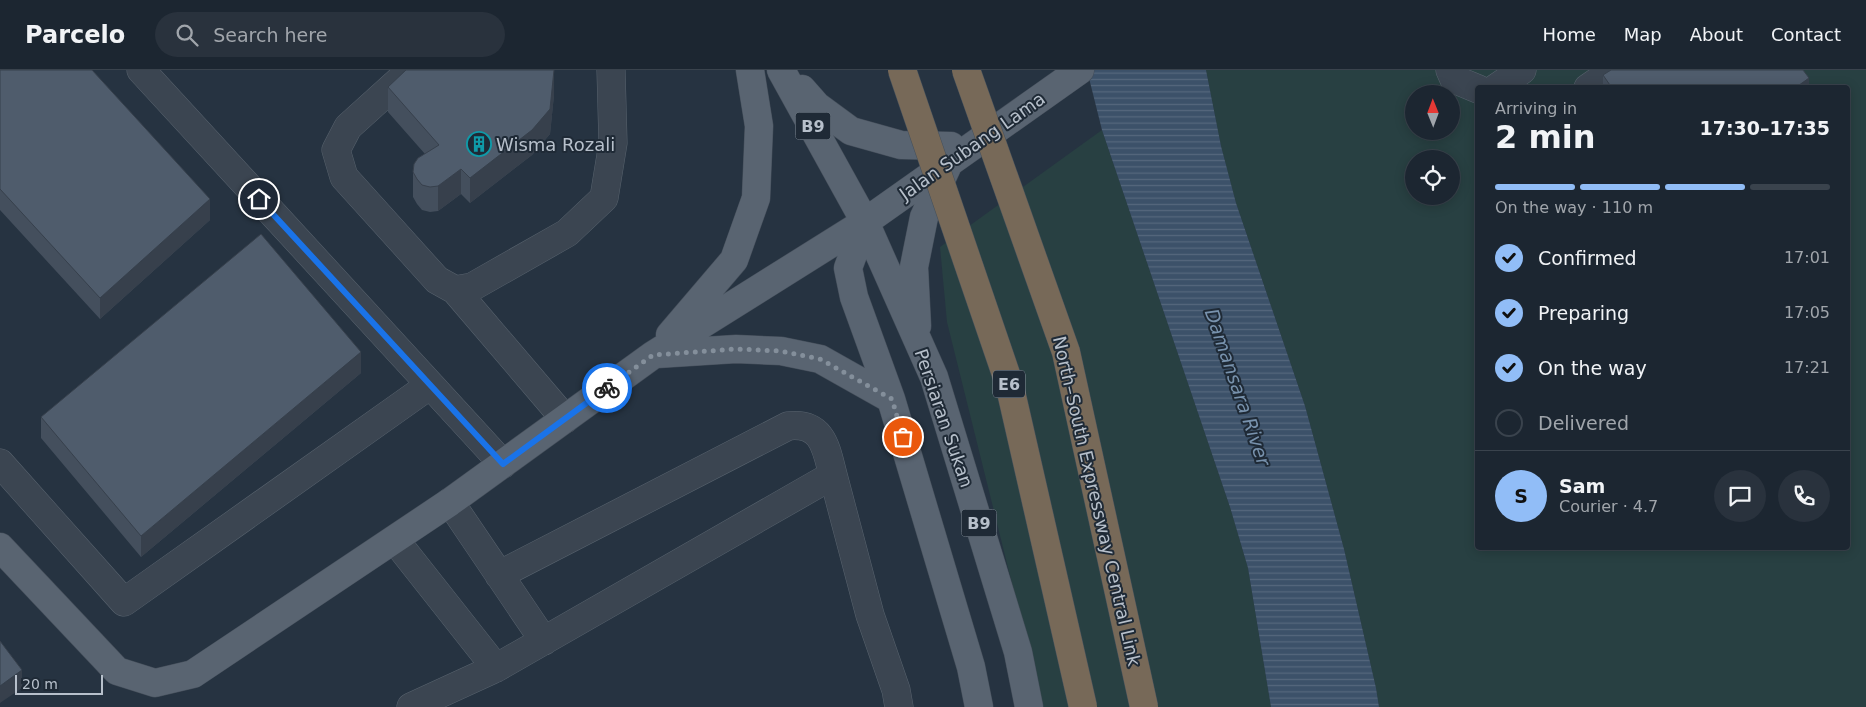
<!DOCTYPE html>
<meta charset="utf-8">
<style>
:root{--surface:#1c2631;--page:#29323d;--text:#f1f3f6;--muted:#a0a5ab;--line:#3a434d;--accent:#91bdf7}
body{margin:0;font-family:"DejaVu Sans",sans-serif;background:var(--page);color:var(--text);height:100vh;display:flex;flex-direction:column;font-size:19px;white-space:nowrap}
*{box-sizing:border-box;margin:0}
p{font-size:16px;color:var(--muted)}
.icon{flex:none;width:28px;height:28px;fill:none;stroke:currentColor;stroke-width:2;stroke-linecap:round;stroke-linejoin:round}
.map{position:relative;flex:1;overflow:hidden}
.drawer{position:absolute;left:1475px;top:15px;width:375px;height:465px;display:flex;flex-direction:column;background:var(--surface);border-radius:5px;box-shadow:0 2px 12px #0003,0 0 0 1px var(--line)}
.drawer>*{flex:none}
.needle{width:32px;rotate:359deg}
.buttons{position:absolute;left:1405px;top:15px;display:grid;gap:10px}
.buttons a{display:grid;place-items:center;width:55px;height:55px;border-radius:50%;background:var(--surface);box-shadow:0 2px 12px #0003,0 0 0 1px var(--line);font-size:25px}
.scale{position:absolute;left:15px;bottom:12px;width:88px;box-sizing:border-box;padding-left:5px;border:2px solid #b7c0cb;border-top:0;font-size:14px;line-height:18px;white-space:nowrap;color:#b7c0cb;-webkit-text-stroke:4px #1f2a36;paint-order:stroke}
.pin{position:absolute;display:grid;place-items:center;width:42px;height:42px;color:#fff;margin:-21px;border:2px solid #fff;border-radius:50%;box-shadow:0 1px 5px #0007}
.courier{position:absolute;display:grid;place-items:center;width:50px;height:50px;margin:-25px;border:4px solid #1a73e8;border-radius:50%;background:#fff;color:#222;box-shadow:0 1px 6px #0007}
.overview em{font-style:normal;font-weight:800}
.overview div{display:flex;flex-direction:column-reverse}
.overview{display:flex;align-items:center;justify-content:space-between;height:85px;padding:0 20px}
h1{font-size:32px;font-weight:800;line-height:38px}
.bar{display:grid;grid-template-columns:repeat(4,1fr);gap:8px 5px;align-content:center;height:60px;padding:0 20px}
.bar i{height:6px;border-radius:4px;background:var(--line)}
.bar .on{background:var(--accent)}
.bar p{grid-column:span 4}
.line{display:flex;align-items:center;gap:12px;padding:0 20px;border-top:1px solid var(--line)}
.line div{flex:1}
.round{display:grid;place-items:center;flex:none;width:52px;height:52px;border-radius:26px;background:var(--page)}
ol{padding:0 20px;list-style:none}
li{display:flex;align-items:center;gap:15px;height:55px}
li p{margin-inline-start:auto}
li .icon{padding:5px;border-radius:50%;background:var(--accent);color:#111;stroke-width:4}
li:last-child{color:var(--muted)}
li i{width:28px;height:28px;border:2px solid var(--line);border-radius:50%}
header{display:flex;align-items:center;gap:30px;box-sizing:border-box;height:70px;padding:0 25px;background:var(--surface);border-bottom:1px solid var(--line)}
header strong{font-size:24px}
nav{display:flex;gap:28px;margin-inline-start:auto;font-size:18px}
.search{width:350px;height:45px;background:var(--page);display:flex;align-items:center;gap:12px;box-sizing:border-box;padding:0 18px;border-radius:28px;color:var(--muted);font-size:19px}
.map>svg:first-child{display:block}
.grass{fill:#284042;fill-rule:evenodd}
.water{fill:url(#water-rules)}
.lines{fill:none;stroke-linecap:round;stroke-linejoin:round}
.minor-casing{stroke:#58636e;stroke-width:29}
.major-casing{stroke:#444e5a;stroke-width:29}
.minor{stroke:#3b4551;stroke-width:28}
.major{stroke:#596471;stroke-width:28}
.highway-bridge-casing{stroke:#45505b;stroke-width:29;stroke-linecap:butt}
.highway-bridge{stroke:#776958;stroke-width:28}
.wall{fill:#444f5d}
.shaded-wall{fill:#37404c}
.building{fill:#4f5c6c;stroke:#37404c}
.done{stroke:#848f9b;stroke-width:5;stroke-dasharray:0 9}
.route{stroke:#1a73e8;stroke-width:6}
.labels{text-anchor:middle;dominant-baseline:central;stroke-width:4;stroke-linejoin:round;paint-order:stroke}
.shield{fill:#1f2a36;stroke:#89939e;stroke-width:1}
.shield-label{font-size:16px;font-weight:bold;fill:#b7c0cb}
.poi-label{font-size:18px;fill:#b7c0cb;stroke:#1f2a36;text-anchor:start}
.street-label{font-size:18px;fill:#b7c0cb;stroke:#1f2a36}
.water-label{font-size:19px;font-style:italic;fill:#7892ad;stroke:#1f2a36}
</style>
<header>
<strong>Parcelo</strong>
<div class="search"><svg class="icon" aria-label="search" viewBox="0 0 24 24"><circle cx="10" cy="10" r="6"/><path d="M15 15l6 6"/></svg>Search here</div>
<nav><a>Home</a><a>Map</a><a>About</a><a>Contact</a></nav>
</header>
<div class="map">
<svg width="1866" height="637" viewBox="0 0 1866 637">
<defs>
<pattern id="water-rules" width="6" height="5" patternUnits="userSpaceOnUse" patternTransform="scale(1.25)"><rect width="6" height="5" fill="#3c5169"/><path d="M0 2.5h6" fill="none" stroke="#56687d"/></pattern>
</defs>
<rect width="100%" height="100%" fill="#263341"/>
<path class="grass" d="M 1206,0 L 1866,0 L 1866,637 L 1379,637 L 1376,618 L 1344,479 L 1305,336 L 1236,133 L 1221,76 ZM 1478,18 L 1848,18 L 1848,478 L 1478,478 ZM 1414,24 L 1451,24 L 1451,61 L 1414,61 ZM 1414,89 L 1451,89 L 1451,126 L 1414,126 Z
M 1102,60 L 1230,437 L 1248,498 L 1271,637 L 1040,637 L 1030,586 L 947,252 L 940,177 Z"/>
<path class="water" d="M 1087,0 L 1206,0 L 1221,76 L 1236,133 L 1305,336 L 1344,479 L 1376,618 L 1379,637 L 1271,637 L 1248,498 L 1230,437 L 1102,60 Z"/>
<g class="lines">
<defs>
<path id="minor" d="M 141,0 L 503,394
M 411,0 L 348,57 L 336,80 L 344,107 L 437,210 L 455,220 L 472,217 L 567,163 L 604,128 L 613,73 L 611,0
M 1450,0 L 1454,9 L 1478,19
M 1496,18 L 1522,0
M 1588,18 L 1614,0
M 455,220 L 565,349
M 0,393 L 124,532 L 430,315
M 450,432 L 544,571
M 395,470 L 496,598
M 499,505 L 788,356 C 823,352 826,378 833,405
M 411,637 L 496,598 L 833,405 L 870,545 L 896,620 L 899,637"/>
<path id="major" d="M 781,0 L 865,152 L 934,307 L 1018,582 L 1029,637
M 802,19 L 817,36 L 851,61 L 901,75 L 951,76
M 865,152 L 848,198 L 854,227 L 891,329 L 971,597 L 979,637
M 917,256 L 914,197 L 924,147 L 947,97
M 670,265 L 734,190 L 756,128 L 759,56 L 750,0
M 657,284 L 736,279 L 781,281 L 820,289 L 891,329
M 0,477 L 117,601 L 155,613 L 193,604 L 450,432 L 653,285 L 865,152 L 1080,0"/>
</defs>
<use href="#minor" class="minor-casing"/>
<use href="#major" class="major-casing"/>
<use href="#minor" class="minor"/>
<use href="#major" class="major"/>
<defs>
<path id="highway-bridge" d="M 902,0 L 1009,313 L 1083,637
M 966,0 L 1066,282 L 1144,637"/>
</defs>
<use href="#highway-bridge" class="highway-bridge-casing"/>
<use href="#highway-bridge" class="highway-bridge"/>
</g>
<path class="wall" d="M 0,0 L 210,150 L 100,249 L 0,140 Z
M 1603,5 L 1809,18 L 1603,18 Z
M 388,17 L 554,25 L 550,64 L 532,85 L 470,133 L 461,124 L 438,141 L 430,142 L 422,140 L 417,134 L 413,127 L 413,102 L 425,84 L 388,42 Z
M 361,303 L 141,487 L 41,368 L 41,347 Z"/>
<path class="shaded-wall" d="M 554,0 L 554,25 L 550,64 L 532,85 L 470,133 L 470,108 Z
M 1809,8 L 1809,18 L 1795,18 Z
M 461,99 L 461,124 L 438,141 L 438,116 Z
M 210,129 L 210,150 L 100,249 L 100,228 Z
M 361,282 L 361,303 L 141,487 L 141,466 Z
M 22,600 L 22,618 L 0,633 L 0,616 Z"/>
<path class="building" d="M 0,0 L 92,0 L 210,129 L 100,228 L 0,119 Z
M 406,0 L 554,0 L 550,39 L 532,60 L 470,108 L 461,99 L 438,116 L 430,117 L 422,115 L 417,109 L 413,102 L 414,94 L 418,88 L 439,75 L 388,17 Z
M 1611,0 L 1803,0 L 1809,8 L 1795,18 L 1612,18 L 1603,5 Z
M 261,164 L 361,282 L 141,466 L 41,347 Z
M 0,571 L 22,600 L 0,616 Z"/>
<g class="lines">
<path class="done" d="M 607,318 L 653,285 L 736,279 L 780,281 L 820,289 L 892,329 L 903,367"/>
<path class="route" d="M 259,129 L 503,394 L 607,318"/>
</g>
<defs>
<symbol id="building-ring" viewBox="-11 -11 22 22"><circle r="9.5" fill="#1f2a36" stroke="#0f9aa8" stroke-width="1.5"/><path d="M-4-6H4V6H1V3H-1V6H-4ZM-2.5-4.3h1.7v1.8h-1.7ZM.8-4.3h1.7v1.8H.8ZM-2.5-1h1.7V.8h-1.7ZM.8-1h1.7V.8H.8Z" fill="#0f9aa8"/></symbol>
</defs>
<g fill-rule="evenodd">
<use href="#building-ring" x="465" y="60" width="28" height="28"/>
</g>
<g class="labels">
<g class="shield">
<rect x="795.5" y="42.5" width="35" height="27" rx="4"/>
<rect x="993" y="300.5" width="32" height="27" rx="4"/>
<rect x="961.5" y="439.5" width="35" height="27" rx="4"/>
</g>
<g class="shield-label">
<text x="813" y="56">B9</text>
<text x="1009" y="314">E6</text>
<text x="979" y="453">B9</text>
</g>
<g class="poi-label">
<text x="496" y="74">Wisma Rozali</text>
</g>
<g class="street-label">
<text transform="translate(972 76) rotate(-35)">Jalan Subang Lama</text>
<text transform="translate(944 348) rotate(71)">Persiaran Sukan</text>
<text transform="translate(1097 431) rotate(77)">North–South Expressway Central Link</text>
</g>
<g class="water-label">
<text transform="translate(1238 317) rotate(71)">Damansara River</text>
</g>
</g>
</svg>
<div class="buttons">
<a><svg class="needle" viewBox="-14 -14 28 28"><path d="M0-13l5 13h-10z" fill="#e53935"/><path d="M0 13l5-13h-10z" fill="#a0a5ab"/></svg></a>
<a><svg class="icon" aria-label="locate" viewBox="0 0 24 24"><circle cx="12" cy="12" r="6"/><path d="M12 2v4M12 18v4M2 12h4M18 12h4"/></svg></a>
</div>
<div class="scale">20 m</div>
<div class="pin" style="left:903px;top:367px;background:#ea580c"><svg class="icon" aria-label="bag" viewBox="0 0 24 24"><path d="M5 8h14l-1 12H6zM9 8a3 3 0 0 1 6 0"/></svg></div>
<div class="pin" style="left:259px;top:129px;background:#1f2937"><svg class="icon" aria-label="home" viewBox="0 0 24 24"><path d="M3 11l9-7 9 7M6 9v11h12V9"/></svg></div>
<div class="courier" style="left:607px;top:318px"><svg class="icon" aria-label="bike" viewBox="0 0 24 24"><circle cx="6" cy="16" r="4"/><circle cx="18" cy="16" r="4"/><path d="M6 16l4-8h5l3 8M10 8l3 8H6M13 5h3"/></svg></div>
<section class="drawer">
<div class="overview"><div><h1>2 min</h1><p>Arriving in</p></div><em>17:30–17:35</em></div>
<div class="bar"><i class="on"></i><i class="on"></i><i class="on"></i><i></i><p>On the way · 110 m</p></div>
<ol>
<li><svg class="icon" aria-label="check" viewBox="0 0 24 24"><path d="M5 12l5 5 9-10"/></svg>Confirmed<p>17:01</p></li>
<li><svg class="icon" aria-label="check" viewBox="0 0 24 24"><path d="M5 12l5 5 9-10"/></svg>Preparing<p>17:05</p></li>
<li><svg class="icon" aria-label="check" viewBox="0 0 24 24"><path d="M5 12l5 5 9-10"/></svg>On the way<p>17:21</p></li>
<li><i></i>Delivered</li>
</ol>
<div class="line" style="height:90px"><b class="round" style="background:var(--accent);color:#111">S</b><div><b>Sam</b><p>Courier · 4.7</p></div><a class="round"><svg class="icon" aria-label="chat" viewBox="0 0 24 24"><path d="M4 5h16v11H9l-5 4z"/></svg></a><a class="round"><svg class="icon" aria-label="phone" viewBox="0 0 24 24"><path d="M5 4h4l2 5-3 2q2 4 5 5l2-3 5 2v4C11 20 4 13 5 4z"/></svg></a></div>
</section>
</div>
